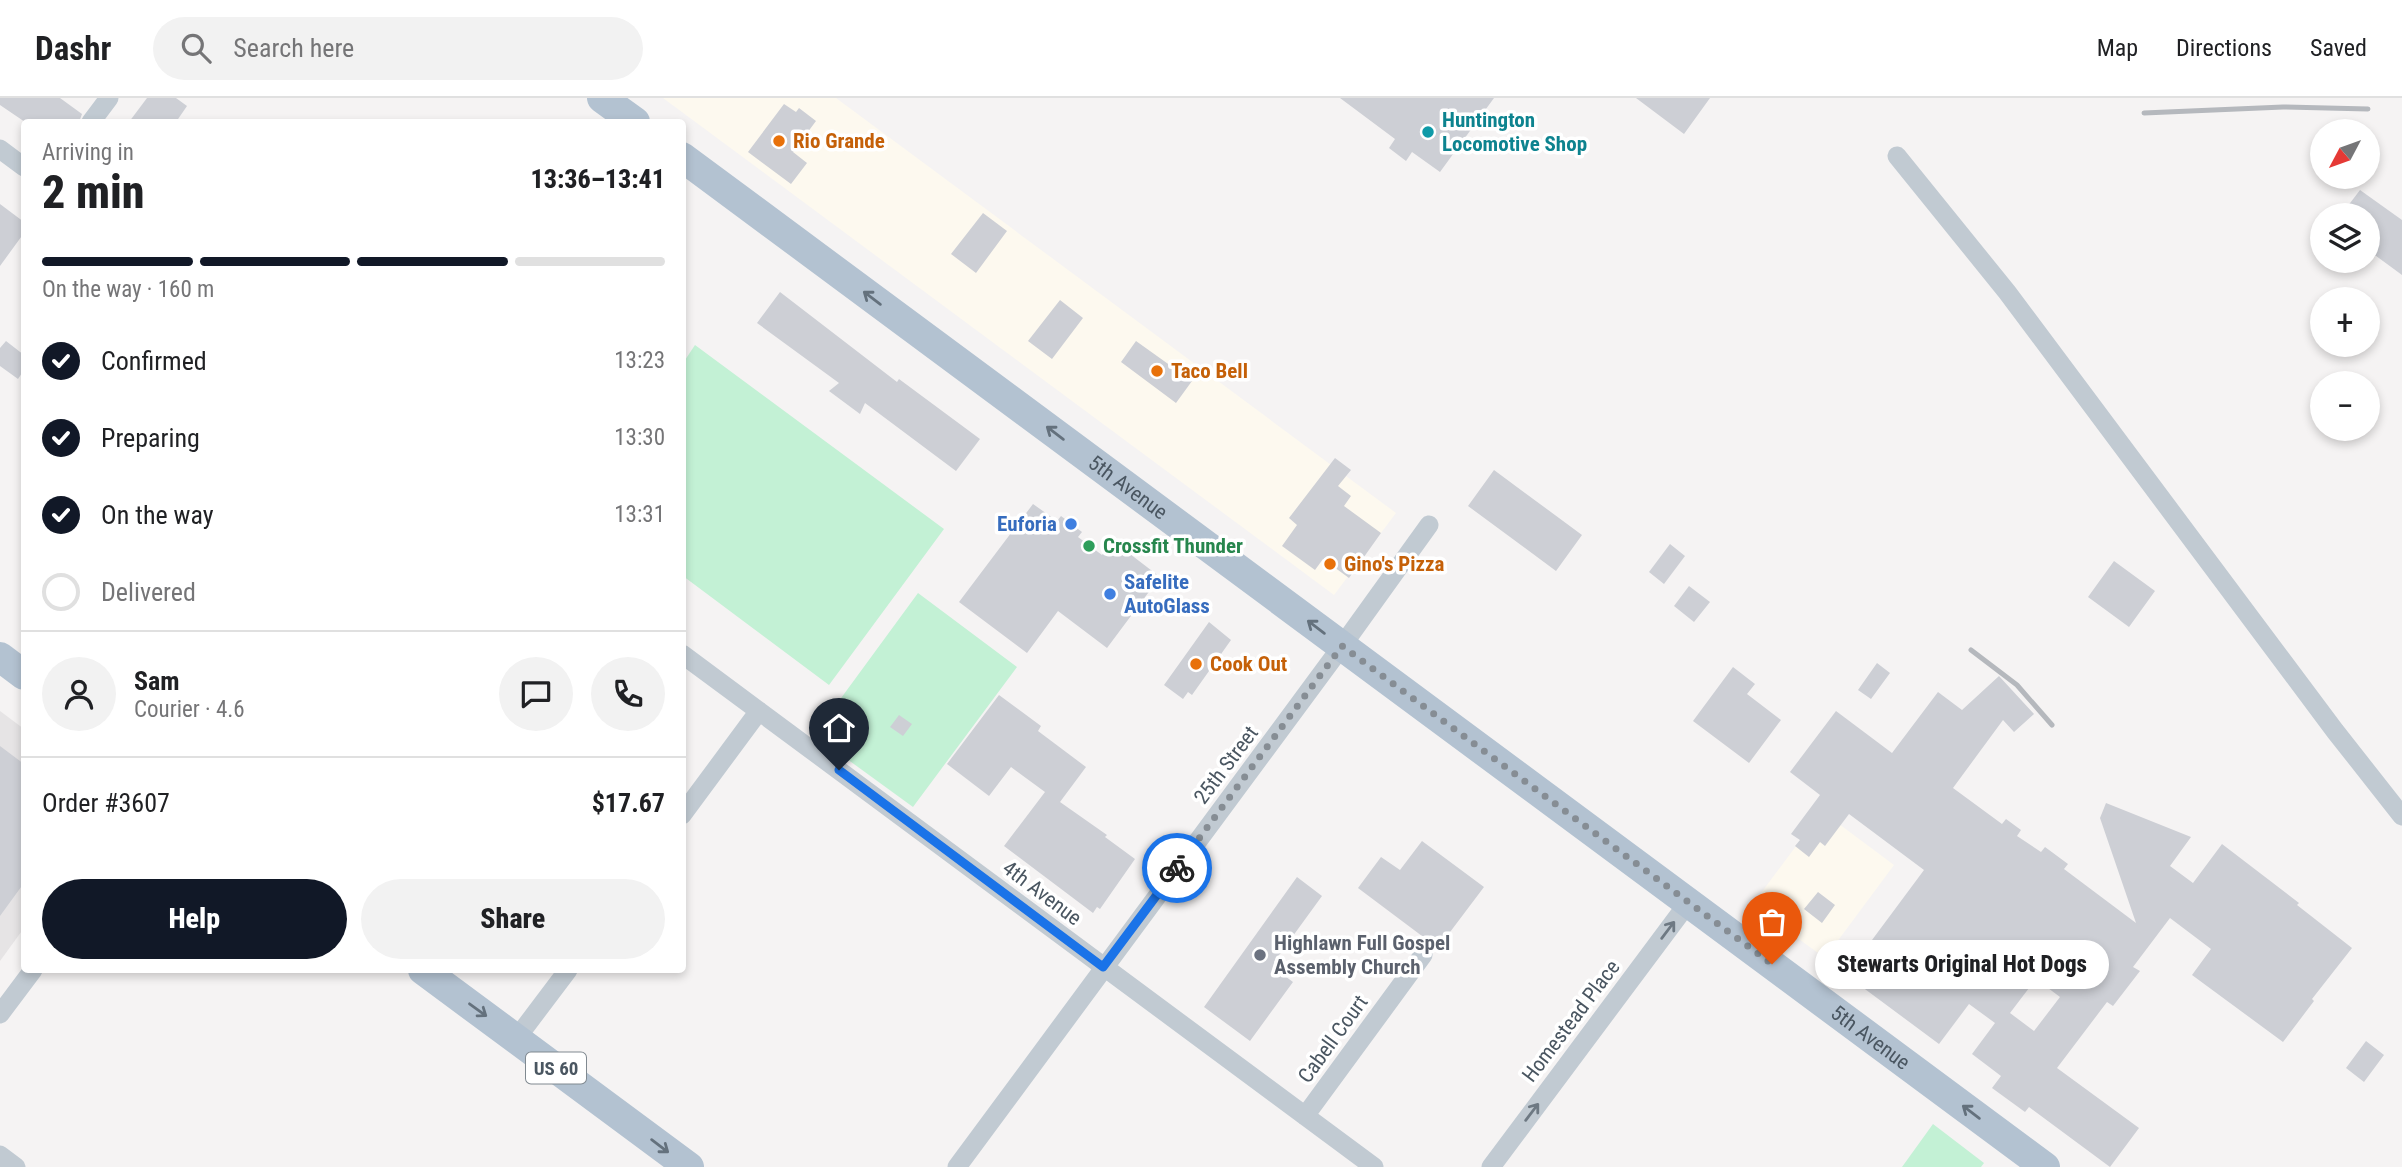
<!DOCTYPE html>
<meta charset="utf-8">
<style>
:root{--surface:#fff;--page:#f2f2f2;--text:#202124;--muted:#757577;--line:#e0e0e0;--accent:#111827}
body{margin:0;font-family:"Roboto Condensed",sans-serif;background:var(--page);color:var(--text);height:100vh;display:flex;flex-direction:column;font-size:26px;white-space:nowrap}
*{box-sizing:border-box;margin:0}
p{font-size:23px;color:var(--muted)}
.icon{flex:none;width:38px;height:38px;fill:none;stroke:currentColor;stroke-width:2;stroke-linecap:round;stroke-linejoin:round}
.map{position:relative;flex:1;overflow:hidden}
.sheet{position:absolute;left:21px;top:21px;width:665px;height:854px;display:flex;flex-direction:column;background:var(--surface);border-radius:7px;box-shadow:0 4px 10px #0003}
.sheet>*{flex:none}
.needle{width:46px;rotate:229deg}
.tools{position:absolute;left:2310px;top:21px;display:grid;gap:14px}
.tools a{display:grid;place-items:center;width:70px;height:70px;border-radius:50%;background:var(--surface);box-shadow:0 4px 10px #0003;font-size:35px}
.pin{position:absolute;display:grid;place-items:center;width:60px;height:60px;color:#fff;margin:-72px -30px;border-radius:50% 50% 50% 0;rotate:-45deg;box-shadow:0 0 7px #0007}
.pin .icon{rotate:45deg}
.courier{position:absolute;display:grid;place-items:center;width:70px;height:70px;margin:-35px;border:5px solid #1a73e8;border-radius:50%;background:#fff;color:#222;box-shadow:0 2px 9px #0007}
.bubble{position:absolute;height:49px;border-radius:24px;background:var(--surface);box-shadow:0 4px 10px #0003;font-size:23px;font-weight:800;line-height:49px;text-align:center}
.head em{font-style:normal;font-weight:800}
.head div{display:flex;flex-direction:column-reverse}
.head{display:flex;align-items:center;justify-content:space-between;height:119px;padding:0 21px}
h1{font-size:46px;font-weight:800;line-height:52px}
.bar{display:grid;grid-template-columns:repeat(4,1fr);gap:10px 7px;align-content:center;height:84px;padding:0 21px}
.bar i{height:9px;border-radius:5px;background:var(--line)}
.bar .on{background:var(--accent)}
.bar p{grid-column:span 4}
.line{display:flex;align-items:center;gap:18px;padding:0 21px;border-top:2px solid var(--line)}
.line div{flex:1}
.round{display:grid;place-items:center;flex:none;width:74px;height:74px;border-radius:37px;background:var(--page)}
ol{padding:0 21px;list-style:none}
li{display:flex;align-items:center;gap:21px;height:77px}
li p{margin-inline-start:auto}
li .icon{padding:7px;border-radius:50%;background:var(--accent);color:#fff;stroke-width:4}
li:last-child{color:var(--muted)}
li i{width:38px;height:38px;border:4px solid var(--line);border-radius:50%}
.button{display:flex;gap:14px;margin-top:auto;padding:14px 21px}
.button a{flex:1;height:80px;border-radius:42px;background:var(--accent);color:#fff;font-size:28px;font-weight:800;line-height:80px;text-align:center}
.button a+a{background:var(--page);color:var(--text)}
header{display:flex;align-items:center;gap:42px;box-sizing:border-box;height:98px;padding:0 35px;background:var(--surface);border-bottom:2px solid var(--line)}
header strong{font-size:33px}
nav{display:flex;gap:38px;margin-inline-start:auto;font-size:24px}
.search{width:490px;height:63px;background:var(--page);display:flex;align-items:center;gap:18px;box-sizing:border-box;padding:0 24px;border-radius:38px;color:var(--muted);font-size:26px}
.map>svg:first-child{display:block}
.commercial{fill:#fdf9ef}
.education{fill:#e6e4e5}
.green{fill:#c3f1d5}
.building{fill:#cdcfd5;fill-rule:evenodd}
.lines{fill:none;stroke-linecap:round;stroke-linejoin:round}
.minor{stroke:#c1cad2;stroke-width:19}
.primary{stroke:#b3c2d1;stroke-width:30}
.rail{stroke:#b5b8bd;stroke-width:5}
.oneway{stroke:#64717d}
.oneway2{stroke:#6e7983}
.done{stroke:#868d94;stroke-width:7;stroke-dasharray:0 12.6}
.route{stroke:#1a73e8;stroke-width:9}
.culture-dot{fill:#0f9aa8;stroke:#fff;stroke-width:2.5}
.food-dot{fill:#e8710a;stroke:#fff;stroke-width:2.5}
.shop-dot{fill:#3f7fe0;stroke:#fff;stroke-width:2.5}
.leisure-dot{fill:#2e9e5b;stroke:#fff;stroke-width:2.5}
.worship-dot{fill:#6b7280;stroke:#fff;stroke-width:2.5}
.labels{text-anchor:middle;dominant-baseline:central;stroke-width:7;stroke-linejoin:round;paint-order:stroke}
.shield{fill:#fff;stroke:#808990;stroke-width:2}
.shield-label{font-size:19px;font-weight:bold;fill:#4a5661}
.culture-label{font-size:21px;font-weight:bold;fill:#0d838f;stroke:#fff;text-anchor:start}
.food-label{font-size:21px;font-weight:bold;fill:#c56008;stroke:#fff;text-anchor:start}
.street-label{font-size:21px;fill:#4a5661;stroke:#fff}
.shop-label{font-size:21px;font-weight:bold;fill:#366cbe;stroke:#fff;text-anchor:end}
.leisure-label{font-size:21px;font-weight:bold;fill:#27864d;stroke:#fff;text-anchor:start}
.worship-label{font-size:21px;font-weight:bold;fill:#5b616d;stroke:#fff;text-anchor:start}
</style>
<header>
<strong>Dashr</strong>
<div class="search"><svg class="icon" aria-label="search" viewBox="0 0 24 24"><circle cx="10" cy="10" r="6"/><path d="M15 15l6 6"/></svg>Search here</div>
<nav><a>Map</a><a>Directions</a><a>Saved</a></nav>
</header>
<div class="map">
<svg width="2402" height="1069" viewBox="0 0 2402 1069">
<rect width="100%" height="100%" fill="#f5f3f3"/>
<path class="commercial" d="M 663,0 L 836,0 L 1396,415 L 1334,497 Z
M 1814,724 L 1839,726 L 1894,767 L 1825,860 L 1752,807 Z"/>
<path class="education" d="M 0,613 L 24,631 L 24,830 L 0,863 Z"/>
<path class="green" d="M 695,247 L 944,431 L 829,587 L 683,478 L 683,265 Z
M 918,495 L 1017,569 L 913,709 L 814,637 Z
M 1933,1026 L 1984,1065 L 1981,1069 L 1902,1069 Z"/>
<path class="building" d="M 0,0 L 60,0 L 82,16 L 79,24 L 25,24 L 0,7 Z
M 147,0 L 176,0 L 187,8 L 176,24 L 129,24 Z
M 1340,0 L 1494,0 L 1440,74 L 1412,54 L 1406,63 L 1389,50 L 1395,41 Z
M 1636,0 L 1710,0 L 1684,36 Z
M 784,6 L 796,14 L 799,10 L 816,23 L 793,54 L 807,65 L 791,86 L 748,54 Z
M 2360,92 L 2402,122 L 2402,177 L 2368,152 L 2368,117 L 2341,117 Z
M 0,106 L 24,124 L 24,135 L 0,168 Z
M 983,115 L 1007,133 L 976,175 L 951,156 Z
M 780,194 L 897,284 L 899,281 L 980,341 L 956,373 L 865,305 L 860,316 L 829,293 L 839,285 L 757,225 Z
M 1060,202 L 1083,220 L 1052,261 L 1028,243 Z
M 6,243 L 24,257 L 24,272 L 18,281 L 0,268 L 0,250 Z
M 1136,243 L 1192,283 L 1176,305 L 1121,264 Z
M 1335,360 L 1351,372 L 1338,388 L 1351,398 L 1344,408 L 1381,435 L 1349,480 L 1323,461 L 1315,472 L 1282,448 L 1297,427 L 1289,420 Z
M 1494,372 L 1582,437 L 1556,473 L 1468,408 Z
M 1033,406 L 1057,423 L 1061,418 L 1082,434 L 1078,439 L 1102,457 L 1113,443 L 1160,479 L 1107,550 L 1058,513 L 1027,555 L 959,504 Z
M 1670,446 L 1685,458 L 1664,486 L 1649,474 Z
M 2114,463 L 2155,493 L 2129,529 L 2088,499 Z
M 1689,488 L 1710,504 L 1694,524 L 1674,508 Z
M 1209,524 L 1231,542 L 1192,597 L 1188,594 L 1183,601 L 1164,587 Z
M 1877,565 L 1890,575 L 1871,601 L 1858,592 Z
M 1733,569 L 1755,586 L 1747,596 L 1781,622 L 1749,665 L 1693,623 Z
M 1999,578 L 2034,616 L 2014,634 L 2003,622 L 1953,690 L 2002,726 L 2006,721 L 2021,732 L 2017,738 L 2041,754 L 2045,749 L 2068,766 L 2064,771 L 2136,825 L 2100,720 L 2106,705 L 2191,739 L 2170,768 L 2193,785 L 2222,746 L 2299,805 L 2297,807 L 2352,850 L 2312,901 L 2314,903 L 2283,944 L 2192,877 L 2211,851 L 2170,820 L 2133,869 L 2140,873 L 2113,908 L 2107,904 L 2057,970 L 2139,1030 L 2110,1069 L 2029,1009 L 2025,1014 L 1992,990 L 2001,978 L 1972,956 L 1995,925 L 1969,906 L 1939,946 L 1846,877 L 1924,772 L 1849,716 L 1825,748 L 1820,744 L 1809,759 L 1795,748 L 1800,742 L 1791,736 L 1820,697 L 1790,674 L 1836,613 L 1892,655 L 1938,594 L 1962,612 ZM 2036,881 L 2060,899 L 2034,933 L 2010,915 Z
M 999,597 L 1041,628 L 1038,633 L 1086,669 L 1060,704 L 1107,737 L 1105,739 L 1135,761 L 1100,811 L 1097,809 L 1093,815 L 1004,748 L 1045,694 L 1011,669 L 989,698 L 947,666 Z
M 899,617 L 912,626 L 903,638 L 890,629 Z
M 0,648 L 24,666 L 24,785 L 0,818 Z
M 1422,743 L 1484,789 L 1438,850 L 1358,790 L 1381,759 L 1400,772 Z
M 1297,779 L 1322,798 L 1274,864 L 1276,866 L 1274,870 L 1293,884 L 1250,943 L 1204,909 Z
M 1818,794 L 1835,807 L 1822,825 L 1804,811 Z
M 2366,943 L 2384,957 L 2364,984 L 2346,970 Z"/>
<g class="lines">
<path class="minor" d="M 91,24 L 109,0
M 0,51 L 24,69
M 1897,58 L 2007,194 L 2335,633 L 2402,718
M 682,556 L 1374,1069
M 682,717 L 759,613
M 0,916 L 33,872
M 516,941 L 568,872
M 1305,1018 L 1423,857
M 0,1057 L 16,1069
M 957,1069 L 1342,548 L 1429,427
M 1491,1069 L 1688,805"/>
<g class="primary">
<path d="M 602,0 L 635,24"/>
<path id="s1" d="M 682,59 L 2045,1069"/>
<path d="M 0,559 L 24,577"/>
<path d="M 423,872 L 689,1069"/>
</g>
<path class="rail" d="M 2144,15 L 2283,9 L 2368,11
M 1971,552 L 2017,587 L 2052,627"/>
</g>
<defs><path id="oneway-shaft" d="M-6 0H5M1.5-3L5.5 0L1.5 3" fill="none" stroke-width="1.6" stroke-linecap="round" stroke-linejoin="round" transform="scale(1.75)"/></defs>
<g class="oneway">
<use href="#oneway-shaft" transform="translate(872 200) rotate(-143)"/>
<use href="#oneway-shaft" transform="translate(1055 335) rotate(-143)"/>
<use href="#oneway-shaft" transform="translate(1316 529) rotate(-143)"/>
<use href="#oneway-shaft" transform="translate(478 912) rotate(36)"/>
<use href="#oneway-shaft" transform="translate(1971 1014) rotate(-143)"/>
<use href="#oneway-shaft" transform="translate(660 1048) rotate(37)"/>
</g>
<g class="oneway2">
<use href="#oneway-shaft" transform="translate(1668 832) rotate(-53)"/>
<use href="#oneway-shaft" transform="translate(1532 1014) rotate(-53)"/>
</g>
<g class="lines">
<path class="done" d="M 1177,770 L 1342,548 L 1772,866"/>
<path class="route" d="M 839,672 L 1103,869 L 1177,770"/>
</g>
<circle class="culture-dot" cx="1428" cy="34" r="7"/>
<g class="food-dot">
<circle cx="779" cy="43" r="7"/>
<circle cx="1157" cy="273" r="7"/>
<circle cx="1330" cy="466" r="7"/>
<circle cx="1196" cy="566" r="7"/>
</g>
<g class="shop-dot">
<circle cx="1071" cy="426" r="7"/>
<circle cx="1110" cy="496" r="7"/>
</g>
<circle class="leisure-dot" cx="1089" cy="448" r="7"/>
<circle class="worship-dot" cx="1260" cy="857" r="7"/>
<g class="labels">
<rect class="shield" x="526" y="954.5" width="60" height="31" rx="5"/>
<g class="shield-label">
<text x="556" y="970">US 60</text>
</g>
<g class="culture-label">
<text x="1442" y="22">Huntington<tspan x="1442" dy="24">Locomotive Shop</tspan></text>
</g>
<g class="food-label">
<text x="793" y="43">Rio Grande</text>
<text x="1171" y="273">Taco Bell</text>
<text x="1344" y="466">Gino's Pizza</text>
<text x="1210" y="566">Cook Out</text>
</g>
<g class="street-label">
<text stroke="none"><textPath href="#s1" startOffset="555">5th Avenue</textPath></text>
<text transform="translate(1226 667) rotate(-53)">25th Street</text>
<text transform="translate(1042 795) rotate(37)">4th Avenue</text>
<text transform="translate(1571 923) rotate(-53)">Homestead Place</text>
<text stroke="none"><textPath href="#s1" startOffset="1479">5th Avenue</textPath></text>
<text transform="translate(1333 941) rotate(-54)">Cabell Court</text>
</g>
<g class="shop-label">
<text x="1057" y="426">Euforia</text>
<text x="1124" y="484" text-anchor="start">Safelite<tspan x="1124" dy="24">AutoGlass</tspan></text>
</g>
<g class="leisure-label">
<text x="1103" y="448">Crossfit Thunder</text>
</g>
<g class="worship-label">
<text x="1274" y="845">Highlawn Full Gospel<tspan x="1274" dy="24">Assembly Church</tspan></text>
</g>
</g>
</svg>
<div class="tools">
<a><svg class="needle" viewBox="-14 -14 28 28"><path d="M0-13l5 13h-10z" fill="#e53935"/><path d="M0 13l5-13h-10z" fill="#757577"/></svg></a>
<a><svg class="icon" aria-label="layers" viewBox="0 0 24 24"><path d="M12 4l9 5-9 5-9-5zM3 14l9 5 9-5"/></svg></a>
<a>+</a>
<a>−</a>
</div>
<div class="pin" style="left:1772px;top:866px;background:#ea580c"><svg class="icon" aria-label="bag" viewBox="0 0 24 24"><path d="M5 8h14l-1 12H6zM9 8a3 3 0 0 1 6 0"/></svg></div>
<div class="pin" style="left:839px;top:672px;background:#1f2937"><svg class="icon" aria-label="home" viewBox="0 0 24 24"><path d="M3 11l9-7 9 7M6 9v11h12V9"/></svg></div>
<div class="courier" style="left:1177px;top:770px"><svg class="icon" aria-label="bike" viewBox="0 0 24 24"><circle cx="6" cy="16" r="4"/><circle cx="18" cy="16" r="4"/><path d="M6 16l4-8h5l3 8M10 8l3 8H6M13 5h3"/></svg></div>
<div class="bubble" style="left:1815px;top:842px;width:294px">Stewarts Original Hot Dogs</div>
<section class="sheet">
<div class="head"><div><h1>2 min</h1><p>Arriving in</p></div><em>13:36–13:41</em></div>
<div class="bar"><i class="on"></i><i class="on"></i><i class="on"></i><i></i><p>On the way · 160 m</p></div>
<ol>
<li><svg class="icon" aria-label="check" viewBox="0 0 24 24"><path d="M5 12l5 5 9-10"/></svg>Confirmed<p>13:23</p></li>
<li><svg class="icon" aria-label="check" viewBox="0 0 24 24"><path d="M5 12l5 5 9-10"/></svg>Preparing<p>13:30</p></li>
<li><svg class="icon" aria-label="check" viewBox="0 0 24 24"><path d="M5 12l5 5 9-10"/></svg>On the way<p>13:31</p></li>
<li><i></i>Delivered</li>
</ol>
<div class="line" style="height:126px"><a class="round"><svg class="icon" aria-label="person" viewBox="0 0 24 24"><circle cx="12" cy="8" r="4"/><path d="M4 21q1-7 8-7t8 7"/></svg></a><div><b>Sam</b><p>Courier · 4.6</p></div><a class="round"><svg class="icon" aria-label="chat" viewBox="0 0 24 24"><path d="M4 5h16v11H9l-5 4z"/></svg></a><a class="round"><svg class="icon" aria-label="phone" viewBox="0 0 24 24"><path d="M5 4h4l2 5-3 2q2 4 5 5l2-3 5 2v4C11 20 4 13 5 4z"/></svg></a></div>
<div class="line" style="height:91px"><div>Order #3607</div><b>$17.67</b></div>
<div class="button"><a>Help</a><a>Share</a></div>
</section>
</div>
